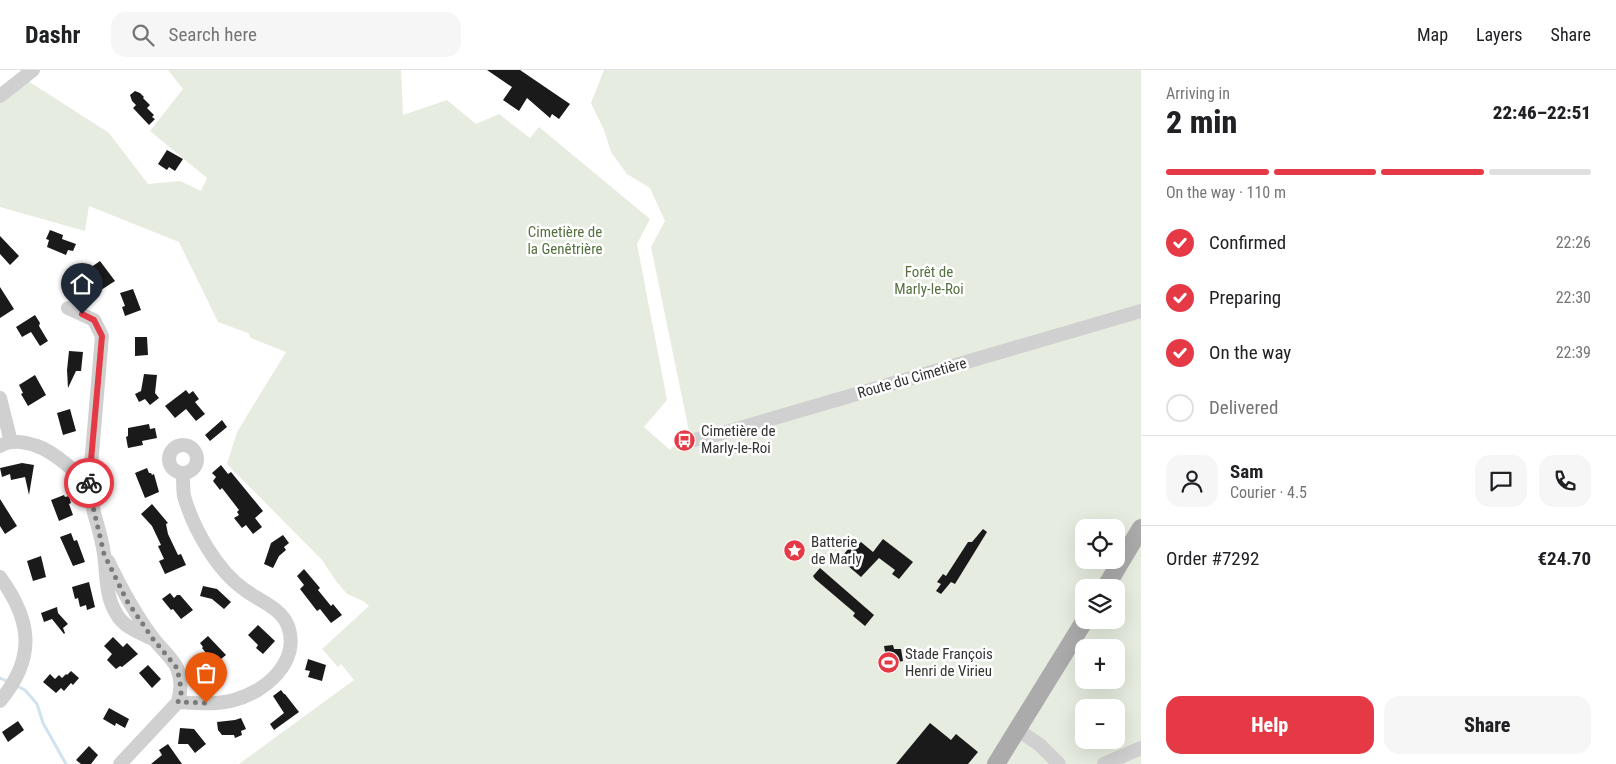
<!DOCTYPE html>
<meta charset="utf-8">
<style>
:root{--surface:#fff;--page:#f6f6f6;--text:#202124;--muted:#757577;--line:#e0e0e0;--accent:#e63946}
body{margin:0;font-family:"Roboto Condensed",sans-serif;background:var(--page);color:var(--text);height:100vh;display:flex;flex-direction:column;font-size:19px;white-space:nowrap}
*{box-sizing:border-box;margin:0}
p{font-size:16px;color:var(--muted)}
.icon{flex:none;width:28px;height:28px;fill:none;stroke:currentColor;stroke-width:2;stroke-linecap:round;stroke-linejoin:round}
.map{position:relative;flex:1;overflow:hidden}
.details{display:flex;flex-direction:column;background:var(--surface);width:475px}
.details>*{flex:none}
.tools{position:absolute;left:1075px;top:449px;display:grid;gap:10px}
.tools a{display:grid;place-items:center;width:50px;height:50px;border-radius:10px;background:var(--surface);box-shadow:0 5px 20px #0002;font-size:25px}
.pin{position:absolute;display:grid;place-items:center;width:42px;height:42px;color:#fff;margin:-51px -21px;border-radius:50% 50% 50% 0;rotate:-45deg;box-shadow:0 0 5px #0007}
.pin .icon{rotate:45deg}
.courier{position:absolute;display:grid;place-items:center;width:50px;height:50px;margin:-25px;border:4px solid #e63946;border-radius:50%;background:#fff;color:#222;box-shadow:0 1px 6px #0007}
.headline em{font-style:normal;font-weight:800}
.headline div{display:flex;flex-direction:column-reverse}
.headline{display:flex;align-items:center;justify-content:space-between;height:85px;padding:0 25px}
h1{font-size:32px;font-weight:800;line-height:38px}
.bar{display:grid;grid-template-columns:repeat(4,1fr);gap:8px 5px;align-content:center;height:60px;padding:0 25px}
.bar i{height:6px;border-radius:4px;background:var(--line)}
.bar .active{background:var(--accent)}
.bar p{grid-column:span 4}
.line{display:flex;align-items:center;gap:12px;padding:0 25px;border-top:1px solid var(--line)}
.line div{flex:1}
.round{display:grid;place-items:center;flex:none;width:52px;height:52px;border-radius:15px;background:var(--page)}
ol{padding:0 25px;list-style:none}
li{display:flex;align-items:center;gap:15px;height:55px}
li p{margin-inline-start:auto}
li .icon{padding:5px;border-radius:50%;background:var(--accent);color:#fff;stroke-width:4}
li:last-child{color:var(--muted)}
li i{width:28px;height:28px;border:2px solid var(--line);border-radius:50%}
.action{display:flex;gap:10px;margin-top:auto;padding:10px 25px}
.action a{flex:1;height:58px;border-radius:15px;background:var(--accent);color:#fff;font-size:20px;font-weight:800;line-height:58px;text-align:center}
.action a+a{background:var(--page);color:var(--text)}
header{display:flex;align-items:center;gap:30px;box-sizing:border-box;height:70px;padding:0 25px;background:var(--surface);border-bottom:1px solid var(--line)}
header strong{font-size:24px}
nav{display:flex;gap:28px;margin-inline-start:auto;font-size:18px}
.search{width:350px;height:45px;background:var(--page);display:flex;align-items:center;gap:12px;box-sizing:border-box;padding:0 18px;border-radius:15px;color:var(--muted);font-size:19px}
main{display:flex;flex:1;min-height:0}
.map>svg:first-child{display:block}
.green{fill:#e6ecdf;fill-rule:evenodd}
.lines{fill:none;stroke-linecap:round;stroke-linejoin:round}
.stream{stroke:#cfe2ee;stroke-width:3}
.building{fill:#1a1a1a}
.minor{stroke:#d0d0d0;stroke-width:14}
.major{stroke:#ababab;stroke-width:18}
.done{stroke:#7a7a7a;stroke-width:5;stroke-dasharray:0 9}
.route{stroke:#e63946;stroke-width:6}
.labels{text-anchor:middle;dominant-baseline:central;stroke-width:5;stroke-linejoin:round;paint-order:stroke}
.park-label{font-size:15px;fill:#56703f;stroke:#fff}
.street-label{font-size:15px;fill:#333;stroke:#fff}
.poi-label{font-size:15px;fill:#333;stroke:#fff;text-anchor:start}
</style>
<header>
<strong>Dashr</strong>
<div class="search"><svg class="icon" aria-label="search" viewBox="0 0 24 24"><circle cx="10" cy="10" r="6"/><path d="M15 15l6 6"/></svg>Search here</div>
<nav><a>Map</a><a>Layers</a><a>Share</a></nav>
</header>
<main>
<div class="map">
<svg width="1141" height="694" viewBox="0 0 1141 694">
<rect width="100%" height="100%" fill="#fff"/>
<path class="green" d="M 168,0 L 401,0 L 403,45 L 447,30 L 476,54 L 499,44 L 530,68 L 539,57 L 650,149 L 637,174 L 667,330 L 644,357 L 670,380 L 689,361 L 651,177 L 665,151 L 650,118 L 627,104 L 611,82 L 604,60 L 591,33 L 604,0 L 1141,0 L 1141,694 L 239,694 L 354,610 L 341,594 L 338,597 L 322,579 L 369,536 L 363,531 L 347,524 L 336,511 L 322,490 L 227,394 L 237,362 L 286,282 L 251,268 L 248,263 L 218,252 L 179,172 L 89,136 L 85,161 L 0,137 L 0,31 L 25,9 L 109,63 L 148,114 L 180,111 L 201,121 L 207,108 L 150,61 L 183,19 ZM 1084,458 L 1116,458 L 1116,490 L 1084,490 ZM 1084,518 L 1116,518 L 1116,550 L 1084,550 ZM 1084,578 L 1116,578 L 1116,610 L 1084,610 ZM 1084,638 L 1116,638 L 1116,670 L 1084,670 Z"/>
<g class="lines">
<path class="stream" d="M 0,608 L 9,612
M 15,615 L 25,620 L 37,634 L 43,653 L 66,694"/>
</g>
<path class="building" d="M 487,0 L 520,0 L 570,34 L 559,49 L 552,44 L 550,48 L 527,28 L 519,41 L 503,30 L 512,17 Z
M 135,21 L 140,23 L 144,27 L 143,28 L 150,35 L 147,38 L 154,45 L 152,47 L 155,49 L 149,55 L 133,38 L 136,35 L 132,31 L 130,25 Z
M 167,80 L 183,89 L 175,101 L 169,97 L 167,100 L 158,94 Z
M 50,160 L 63,165 L 62,169 L 76,174 L 73,181 L 68,180 L 66,185 L 47,177 L 49,170 L 46,169 Z
M 0,166 L 19,186 L 10,195 L 0,184 Z
M 100,191 L 115,211 L 101,220 L 87,200 Z
M 0,217 L 14,239 L 0,248 Z
M 133,219 L 141,240 L 125,246 L 122,237 L 125,236 L 120,223 Z
M 35,245 L 40,253 L 39,256 L 48,271 L 40,276 L 31,262 L 22,267 L 16,257 Z
M 135,267 L 147,267 L 148,285 L 135,286 Z
M 69,281 L 83,282 L 81,301 L 76,301 L 68,318 L 67,300 Z
M 144,304 L 157,305 L 155,323 L 159,328 L 150,335 L 145,329 L 139,332 L 135,324 L 141,321 Z
M 35,305 L 46,325 L 28,336 L 21,324 L 23,323 L 19,315 Z
M 186,320 L 189,324 L 193,321 L 199,329 L 195,332 L 205,344 L 196,351 L 186,339 L 175,348 L 165,336 Z
M 70,339 L 76,361 L 63,365 L 57,343 Z
M 222,350 L 227,357 L 210,371 L 205,365 Z
M 149,354 L 150,359 L 155,358 L 157,368 L 142,371 L 143,375 L 128,378 L 126,367 L 128,366 L 128,358 Z
M 22,393 L 34,395 L 29,425 L 25,407 L 11,410 L 10,404 L 2,407 L 0,398 Z
M 221,395 L 228,404 L 231,402 L 263,441 L 255,448 L 262,457 L 253,464 L 246,455 L 242,458 L 234,448 L 239,445 L 237,442 L 239,440 L 222,418 L 220,420 L 213,411 L 216,407 L 212,403 Z
M 147,398 L 149,403 L 151,403 L 152,405 L 154,404 L 159,422 L 145,428 L 135,403 Z
M 64,425 L 65,427 L 69,426 L 71,433 L 69,434 L 73,445 L 59,451 L 51,430 Z
M 0,429 L 17,456 L 5,464 L 0,456 Z
M 152,434 L 168,453 L 166,454 L 168,464 L 178,485 L 181,484 L 186,495 L 165,504 L 159,491 L 164,489 L 158,476 L 161,475 L 152,456 L 141,444 Z
M 983,459 L 987,462 L 955,514 L 951,512 L 941,524 L 936,521 L 941,514 L 937,512 L 943,504 L 946,506 L 968,472 L 972,472 Z
M 71,463 L 74,471 L 77,470 L 85,492 L 73,496 L 60,467 Z
M 283,465 L 289,473 L 284,477 L 286,480 L 279,486 L 273,498 L 264,494 L 271,473 Z
M 883,469 L 913,492 L 899,509 L 892,504 L 895,500 L 879,488 L 861,507 L 840,489 L 849,478 L 852,481 L 861,472 L 873,482 Z
M 41,486 L 46,507 L 33,511 L 27,491 Z
M 820,498 L 874,545 L 865,556 L 853,546 L 855,543 L 815,509 L 813,506 Z
M 304,499 L 320,518 L 318,520 L 331,536 L 333,534 L 342,545 L 331,553 L 320,539 L 317,541 L 300,519 L 304,515 L 297,506 Z
M 89,512 L 95,537 L 87,540 L 86,535 L 80,537 L 78,528 L 75,529 L 72,517 Z
M 203,516 L 217,519 L 231,532 L 224,539 L 212,529 L 200,526 Z
M 170,523 L 174,528 L 177,525 L 180,525 L 193,540 L 181,549 L 173,539 L 171,540 L 162,529 Z
M 57,537 L 58,543 L 68,554 L 63,558 L 65,563 L 64,564 L 52,549 L 44,552 L 41,543 Z
M 258,555 L 275,571 L 263,584 L 256,578 L 258,575 L 248,565 Z
M 208,566 L 226,585 L 215,594 L 202,578 L 203,577 L 200,573 Z
M 113,567 L 123,577 L 127,573 L 138,584 L 122,597 L 120,596 L 116,599 L 107,590 L 112,584 L 104,576 Z
M 893,575 L 894,579 L 901,579 L 903,591 L 892,593 L 890,586 L 886,587 L 884,576 Z
M 308,589 L 326,595 L 322,611 L 308,607 L 310,601 L 305,600 Z
M 148,595 L 161,609 L 152,618 L 139,603 Z
M 71,601 L 79,608 L 73,615 L 71,613 L 64,621 L 61,618 L 56,623 L 43,612 L 50,604 L 55,609 L 59,605 L 62,608 L 66,604 L 67,605 Z
M 281,620 L 284,624 L 285,624 L 299,642 L 274,660 L 270,654 L 284,643 L 273,626 Z
M 109,638 L 129,649 L 125,658 L 116,653 L 115,656 L 103,649 Z
M 241,648 L 246,659 L 241,661 L 242,665 L 235,668 L 234,665 L 222,665 L 218,660 L 217,652 L 235,650 Z
M 18,651 L 24,660 L 8,672 L 2,662 Z
M 930,653 L 951,670 L 956,664 L 978,682 L 968,694 L 896,694 Z
M 180,658 L 194,659 L 206,674 L 195,683 L 188,674 L 178,674 Z
M 168,674 L 182,694 L 151,694 L 162,685 L 159,680 Z
M 89,676 L 98,685 L 91,694 L 81,694 L 76,690 Z"/>
<g class="lines">
<path class="minor" d="M 0,26 L 33,0
M 68,238 L 94,250 L 102,266 L 89,419
M 0,328 L 11,372
M 682,373 L 723,363 L 1141,241
M169 389a14 14 0 1 1 28 0a14 14 0 1 1-28 0Z
M 0,376 C 12,369 25,372 37,376 C 52,381 83,405 89,420 C 92,427 93,436 94,443 C 98,456 102,470 104,484 C 107,504 105,525 116,543 C 123,557 140,563 153,569
M 108,491 C 121,518 135,544 153,568 C 160,578 172,587 177,598 C 182,609 181,621 178,632 L 120,694
M 0,507 C 32,551 36,588 0,631
M 178,632 C 196,633 216,635 234,630 C 265,622 301,592 288,556 C 281,538 260,531 245,520 C 217,501 193,458 184,426 C 183,419 183,411 183,403
M 1018,660 L 1040,675 L 1059,694
M 1104,694 L 1141,678"/>
<path class="major" d="M 1105,518 L 1141,458
M 996,694 L 1085,550"/>
</g>
<g class="lines">
<path class="done" d="M 89,413 L 89,419 L 104,484 L 127,531 L 153,569 L 177,598 L 180,612 L 181,623 L 178,632 L 206,633"/>
<path class="route" d="M 82,244 L 94,250 L 102,266 L 89,413"/>
</g>
<defs>
<symbol id="bus-disc" viewBox="-11 -11 22 22"><circle r="9.5" fill="#e63946" stroke="#fff"/><path d="M-5-6H5V4H4V6H2V4H-2V6H-4V4H-5ZM-3.5-4V0h7V-4ZM-3.5 1.2v1.5H-2V1.2ZM2 1.2v1.5H3.5V1.2Z" fill="#fff"/></symbol>
<symbol id="sight-disc" viewBox="-11 -11 22 22"><circle r="9.5" fill="#e63946" stroke="#fff"/><path d="M0-6L1.8-2.2L6-1.7L2.9 1.2L3.7 5.4L0 3.3L-3.7 5.4L-2.9 1.2L-6-1.7L-1.8-2.2Z" fill="#fff"/></symbol>
<symbol id="stadium-disc" viewBox="-11 -11 22 22"><circle r="9.5" fill="#e63946" stroke="#fff"/><path d="M0-5a6.5 5 0 1 0 0 10a6.5 5 0 1 0 0-10ZM-3.5-1.8h7v3.6h-7Z" fill="#fff"/></symbol>
</defs>
<g fill-rule="evenodd">
<use href="#bus-disc" x="672" y="358" width="25" height="25"/>
<use href="#sight-disc" x="782" y="468" width="25" height="25"/>
<use href="#stadium-disc" x="876" y="580" width="25" height="25"/>
</g>
<g class="labels">
<g class="park-label">
<text x="565" y="162">Cimetière de<tspan x="565" dy="17">la Genêtrière</tspan></text>
<text x="929" y="202">Forêt de<tspan x="929" dy="17">Marly-le-Roi</tspan></text>
</g>
<g class="street-label">
<text transform="translate(912 308) rotate(-16)">Route du Cimetière</text>
</g>
<g class="poi-label">
<text x="701" y="361">Cimetière de<tspan x="701" dy="17">Marly-le-Roi</tspan></text>
<text x="811" y="472">Batterie<tspan x="811" dy="17">de Marly</tspan></text>
<text x="905" y="584">Stade François<tspan x="905" dy="17">Henri de Virieu</tspan></text>
</g>
</g>
</svg>
<div class="tools">
<a><svg class="icon" aria-label="locate" viewBox="0 0 24 24"><circle cx="12" cy="12" r="6"/><path d="M12 2v4M12 18v4M2 12h4M18 12h4"/></svg></a>
<a><svg class="icon" aria-label="layers" viewBox="0 0 24 24"><path d="M12 4l9 5-9 5-9-5zM3 14l9 5 9-5"/></svg></a>
<a>+</a>
<a>−</a>
</div>
<div class="pin" style="left:206px;top:633px;background:#ea580c"><svg class="icon" aria-label="bag" viewBox="0 0 24 24"><path d="M5 8h14l-1 12H6zM9 8a3 3 0 0 1 6 0"/></svg></div>
<div class="pin" style="left:82px;top:244px;background:#1f2937"><svg class="icon" aria-label="home" viewBox="0 0 24 24"><path d="M3 11l9-7 9 7M6 9v11h12V9"/></svg></div>
<div class="courier" style="left:89px;top:413px"><svg class="icon" aria-label="bike" viewBox="0 0 24 24"><circle cx="6" cy="16" r="4"/><circle cx="18" cy="16" r="4"/><path d="M6 16l4-8h5l3 8M10 8l3 8H6M13 5h3"/></svg></div>
</div>
<section class="details">
<div class="headline"><div><h1>2 min</h1><p>Arriving in</p></div><em>22:46–22:51</em></div>
<div class="bar"><i class="active"></i><i class="active"></i><i class="active"></i><i></i><p>On the way · 110 m</p></div>
<ol>
<li><svg class="icon" aria-label="check" viewBox="0 0 24 24"><path d="M5 12l5 5 9-10"/></svg>Confirmed<p>22:26</p></li>
<li><svg class="icon" aria-label="check" viewBox="0 0 24 24"><path d="M5 12l5 5 9-10"/></svg>Preparing<p>22:30</p></li>
<li><svg class="icon" aria-label="check" viewBox="0 0 24 24"><path d="M5 12l5 5 9-10"/></svg>On the way<p>22:39</p></li>
<li><i></i>Delivered</li>
</ol>
<div class="line" style="height:90px"><a class="round"><svg class="icon" aria-label="person" viewBox="0 0 24 24"><circle cx="12" cy="8" r="4"/><path d="M4 21q1-7 8-7t8 7"/></svg></a><div><b>Sam</b><p>Courier · 4.5</p></div><a class="round"><svg class="icon" aria-label="chat" viewBox="0 0 24 24"><path d="M4 5h16v11H9l-5 4z"/></svg></a><a class="round"><svg class="icon" aria-label="phone" viewBox="0 0 24 24"><path d="M5 4h4l2 5-3 2q2 4 5 5l2-3 5 2v4C11 20 4 13 5 4z"/></svg></a></div>
<div class="line" style="height:65px"><div>Order #7292</div><b>€24.70</b></div>
<div class="action"><a>Help</a><a>Share</a></div>
</section>
</main>
